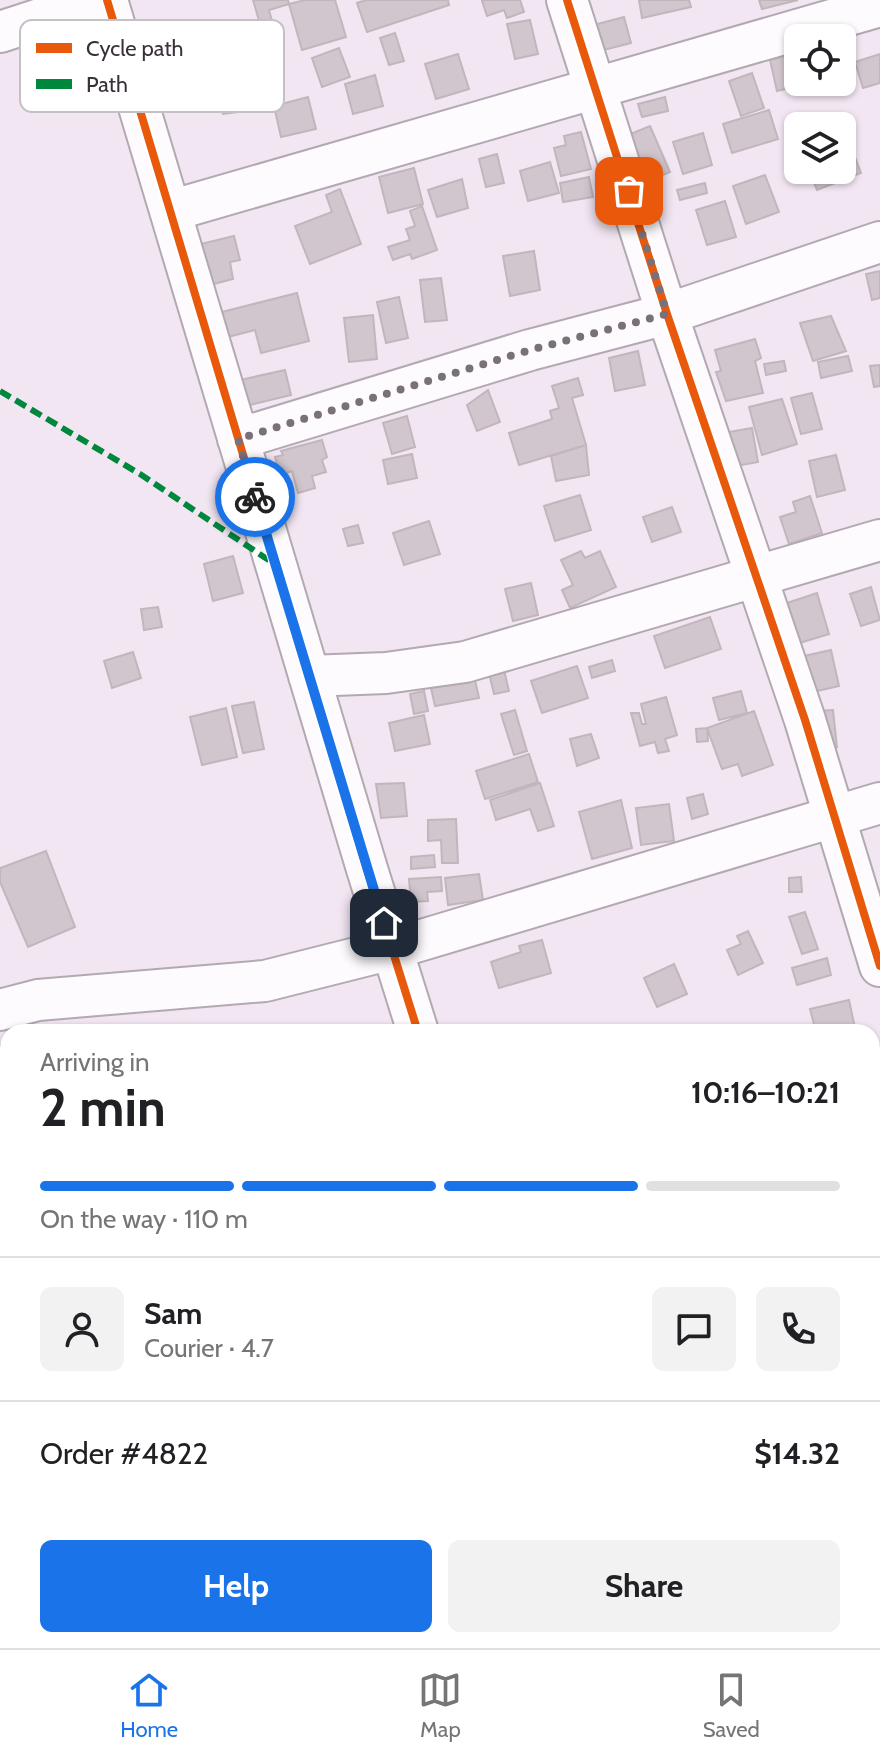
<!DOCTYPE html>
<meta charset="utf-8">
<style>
:root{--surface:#fff;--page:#f2f2f2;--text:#202124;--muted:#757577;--line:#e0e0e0;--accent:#1a73e8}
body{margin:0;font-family:Cabin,sans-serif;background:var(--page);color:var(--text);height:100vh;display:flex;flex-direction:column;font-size:30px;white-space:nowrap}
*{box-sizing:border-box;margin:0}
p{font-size:26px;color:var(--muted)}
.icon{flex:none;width:44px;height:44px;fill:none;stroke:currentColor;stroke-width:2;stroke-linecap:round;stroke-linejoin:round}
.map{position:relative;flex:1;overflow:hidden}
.panel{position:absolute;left:0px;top:1024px;width:880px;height:624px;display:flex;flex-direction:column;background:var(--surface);border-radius:24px 24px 0 0;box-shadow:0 2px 6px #0004}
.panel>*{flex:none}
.tools{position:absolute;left:784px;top:24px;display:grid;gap:16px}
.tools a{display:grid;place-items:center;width:72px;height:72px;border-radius:12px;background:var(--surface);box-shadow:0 2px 6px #0004;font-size:40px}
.pin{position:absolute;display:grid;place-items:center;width:68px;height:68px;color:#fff;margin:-34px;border-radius:16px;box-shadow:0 4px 12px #0006}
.courier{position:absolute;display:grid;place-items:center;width:80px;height:80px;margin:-40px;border:6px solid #1a73e8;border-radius:50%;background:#fff;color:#222;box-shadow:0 2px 10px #0007}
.headline em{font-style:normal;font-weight:800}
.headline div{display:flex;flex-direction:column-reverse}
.headline{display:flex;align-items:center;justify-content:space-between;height:136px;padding:0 40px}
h1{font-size:52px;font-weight:800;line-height:60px}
.bar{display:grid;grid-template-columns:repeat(4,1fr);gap:12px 8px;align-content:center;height:96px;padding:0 40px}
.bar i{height:10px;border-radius:6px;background:var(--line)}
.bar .active{background:var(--accent)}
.bar p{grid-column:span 4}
.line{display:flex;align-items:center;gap:20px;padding:0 40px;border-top:2px solid var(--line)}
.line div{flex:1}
.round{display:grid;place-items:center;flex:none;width:84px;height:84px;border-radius:12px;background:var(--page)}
.cta{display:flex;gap:16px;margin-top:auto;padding:16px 40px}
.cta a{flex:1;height:92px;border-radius:12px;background:var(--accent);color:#fff;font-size:32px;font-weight:800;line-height:92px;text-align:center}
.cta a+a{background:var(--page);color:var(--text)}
.tab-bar{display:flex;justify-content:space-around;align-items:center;height:112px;border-top:2px solid var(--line);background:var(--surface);font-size:22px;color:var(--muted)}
.tab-bar a{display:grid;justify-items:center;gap:4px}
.tab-bar .active{color:var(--accent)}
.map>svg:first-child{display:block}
.building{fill:#d1c6cd;stroke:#c2b6bd;stroke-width:2}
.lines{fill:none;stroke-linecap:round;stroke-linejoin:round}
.minor-casing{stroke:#b2a9b2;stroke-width:44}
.minor{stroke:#fdfbfd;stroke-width:40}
.quiet{stroke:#00873e;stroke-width:6;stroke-dasharray:12 6;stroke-linecap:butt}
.cycleway-casing{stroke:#fff;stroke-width:13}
.cycleway{stroke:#e8590c;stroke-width:8}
.done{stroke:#7a707a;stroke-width:8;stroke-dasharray:0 14.4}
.route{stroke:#1a73e8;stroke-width:10}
.key{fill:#fff;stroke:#c4c1c4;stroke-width:2}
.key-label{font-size:22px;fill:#393039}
</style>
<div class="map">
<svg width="880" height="1648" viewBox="0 0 880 1648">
<rect width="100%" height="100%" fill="#f2e6f2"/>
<path class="building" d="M 253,0 L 288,0 L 289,4 L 269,10 L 272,21 L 260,24 Z
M 305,0 L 335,0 L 346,37 L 302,50 L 289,4 Z
M 366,0 L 448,0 L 449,5 L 367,32 L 357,3 Z
M 485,0 L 520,0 L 524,12 L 507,18 L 504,10 L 487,16 L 482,1 Z
M 639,0 L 689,0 L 691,7 L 642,18 Z
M 759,0 L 798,0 L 762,9 Z
M 624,17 L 631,43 L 592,53 L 586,27 Z
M 530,20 L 538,54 L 515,59 L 507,24 Z
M 395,33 L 404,61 L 389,65 L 380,38 Z
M 339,48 L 350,77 L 322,87 L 312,58 Z
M 798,53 L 798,82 L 815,82 L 777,91 L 770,60 Z
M 458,54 L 469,89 L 436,99 L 425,64 Z
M 880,54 L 880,83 L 863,88 L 855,62 Z
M 752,73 L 764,108 L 741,116 L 729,81 Z
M 375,75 L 383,106 L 353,114 L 345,84 Z
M 236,93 L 239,112 L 223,114 L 220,95 Z
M 308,97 L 316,129 L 281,137 L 274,106 Z
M 665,97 L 668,111 L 642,117 L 638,104 Z
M 769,110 L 778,139 L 732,153 L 723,124 Z
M 650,126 L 670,172 L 642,184 L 623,137 Z
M 845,131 L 861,173 L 817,190 L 809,170 L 842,170 L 842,132 Z
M 581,132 L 591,169 L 561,176 L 554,148 L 566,145 L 564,136 Z
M 703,133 L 712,165 L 683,174 L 673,142 Z
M 497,154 L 504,183 L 486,187 L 479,159 Z
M 550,162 L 559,193 L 528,201 L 520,171 Z
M 414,168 L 423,204 L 388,213 L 379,177 Z
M 765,175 L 779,212 L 746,224 L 733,186 Z
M 589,177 L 593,197 L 563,202 L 560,183 Z
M 462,179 L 468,208 L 437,217 L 428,190 Z
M 705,183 L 707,193 L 680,200 L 677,190 Z
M 340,189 L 361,244 L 310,264 L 295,226 L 332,212 L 326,195 Z
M 725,201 L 736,237 L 707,245 L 696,210 Z
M 422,206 L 437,250 L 412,259 L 410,254 L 393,260 L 388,247 L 410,240 L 406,229 L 415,226 L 410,211 Z
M 234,236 L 240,260 L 230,262 L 233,279 L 210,285 L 201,244 Z
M 534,251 L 540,290 L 510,296 L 503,256 Z
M 880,271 L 880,298 L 872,300 L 866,274 Z
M 441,278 L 447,320 L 425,322 L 420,280 Z
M 297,293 L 309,341 L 261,353 L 255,330 L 228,337 L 222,312 Z
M 399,297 L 408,338 L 386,343 L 377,302 Z
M 373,315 L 377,359 L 349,362 L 344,318 Z
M 831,316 L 846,351 L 813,361 L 800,323 Z
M 755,339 L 761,358 L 755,361 L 763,393 L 726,401 L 716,372 L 721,371 L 715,350 Z
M 638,351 L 645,385 L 615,391 L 609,358 Z
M 848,356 L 852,371 L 821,378 L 818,362 Z
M 784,361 L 786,371 L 766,375 L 764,364 Z
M 880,365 L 880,386 L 874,387 L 870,366 Z
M 285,370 L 291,395 L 246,406 L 240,380 Z
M 578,378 L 583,395 L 572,398 L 586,445 L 519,465 L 509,433 L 552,419 L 550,411 L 559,408 L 552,386 Z
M 488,390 L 500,422 L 477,431 L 467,405 Z
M 812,393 L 822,429 L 801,434 L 791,398 Z
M 782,399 L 797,444 L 762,455 L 749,407 Z
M 407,416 L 415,447 L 392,454 L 383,423 Z
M 752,428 L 758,462 L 725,468 L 718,434 Z
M 322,440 L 327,457 L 322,460 L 326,472 L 312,476 L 315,488 L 298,493 L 292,471 L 280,475 L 275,457 L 283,455 L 281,451 Z
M 586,445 L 589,475 L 556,481 L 551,456 Z
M 412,454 L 417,478 L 388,484 L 383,460 Z
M 836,455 L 845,490 L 817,497 L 809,461 Z
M 580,495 L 591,530 L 555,541 L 544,506 Z
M 810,496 L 822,533 L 789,544 L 780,517 L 796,512 L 793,502 Z
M 672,507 L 681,532 L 652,542 L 643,517 Z
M 429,521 L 440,554 L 404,565 L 393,533 Z
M 358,525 L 363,543 L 348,546 L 343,529 Z
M 581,551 L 585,558 L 600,551 L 616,587 L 570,608 L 562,590 L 573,585 L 561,560 Z
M 233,556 L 243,593 L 213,601 L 204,564 Z
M 531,583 L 538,615 L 513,621 L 505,589 Z
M 871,587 L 880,620 L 861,626 L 850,594 Z
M 817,593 L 829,634 L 793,645 L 781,605 Z
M 158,607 L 162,627 L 144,630 L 141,609 Z
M 710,617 L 721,649 L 665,668 L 654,636 Z
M 831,650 L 839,686 L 813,692 L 804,656 Z
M 133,652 L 141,678 L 112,688 L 104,661 Z
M 612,660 L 615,671 L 592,678 L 589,667 Z
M 577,666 L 588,698 L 542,713 L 531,681 Z
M 504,670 L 509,691 L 494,694 L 489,673 Z
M 475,680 L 479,698 L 435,706 L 431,688 Z
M 424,691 L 428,711 L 414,714 L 410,694 Z
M 741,691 L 747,713 L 719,720 L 713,698 Z
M 666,697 L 677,735 L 665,739 L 669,751 L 658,753 L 655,742 L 640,746 L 631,713 L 639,713 L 642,724 L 646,724 L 641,704 Z
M 254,702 L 264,749 L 243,753 L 232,706 Z
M 226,708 L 237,757 L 202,765 L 190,717 Z
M 515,710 L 527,751 L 514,755 L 501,714 Z
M 833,710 L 837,747 L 820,749 L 816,711 Z
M 754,711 L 773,765 L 742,776 L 738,764 L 722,769 L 707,728 Z
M 424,715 L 430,744 L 395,751 L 389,723 Z
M 707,728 L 708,741 L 697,742 L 696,729 Z
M 591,734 L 599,758 L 577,766 L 570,739 Z
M 529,754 L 538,782 L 485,799 L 476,771 Z
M 404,783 L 407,816 L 381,818 L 376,784 Z
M 540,783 L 554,826 L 538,831 L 530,809 L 496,820 L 490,800 Z
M 703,794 L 708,814 L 692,819 L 687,798 Z
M 621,800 L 632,848 L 592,859 L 579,812 Z
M 669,804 L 674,841 L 641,845 L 636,808 Z
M 456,819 L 458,863 L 442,863 L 441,840 L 428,841 L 428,820 Z
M 46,851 L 75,927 L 28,947 L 0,882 L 0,868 Z
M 434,855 L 435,867 L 411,869 L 411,857 Z
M 479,874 L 483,900 L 448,905 L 445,878 Z
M 441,877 L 442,891 L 427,892 L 428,901 L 411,902 L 409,879 Z
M 801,877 L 802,892 L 789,892 L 789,878 Z
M 805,912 L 818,949 L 802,954 L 789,917 Z
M 748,931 L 763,963 L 738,975 L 727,950 L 741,944 L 737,936 Z
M 542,940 L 551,973 L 499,988 L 491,962 L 521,952 L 519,946 Z
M 827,958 L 831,975 L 797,985 L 792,968 Z
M 674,964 L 687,994 L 657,1007 L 644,978 Z
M 849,1000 L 855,1028 L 839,1032 L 816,1032 L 810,1009 Z
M 8,1043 L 8,1123 L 5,1123 L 0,1094 L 0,1044 Z
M 8,1127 L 8,1166 L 0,1132 L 0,1129 Z
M 880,1131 L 880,1171 L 872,1173 L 872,1132 Z
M 872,1372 L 880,1398 L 880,1483 L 872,1486 L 872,1425 L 878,1423 L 872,1404 Z
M 8,1438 L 8,1464 L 0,1466 L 0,1439 Z
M 8,1491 L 8,1572 L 4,1573 L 8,1608 L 0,1609 L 0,1492 Z
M 676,1640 L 708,1640 L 679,1648 Z
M 710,1640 L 725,1640 L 727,1648 L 696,1648 L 695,1645 Z"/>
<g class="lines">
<defs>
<path id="minor" d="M 107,0 L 367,869 L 418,1032
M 567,0 L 667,314 L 805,720 L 880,966
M 0,32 L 98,0
M 170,211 L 880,6
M 238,439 L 530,350 L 667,314 L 880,242
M 309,676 L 386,673 L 465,662 L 880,540
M 0,1010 L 38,1000 L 265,981 L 392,949 L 880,803
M 872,1069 L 880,1067
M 872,1292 L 880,1289
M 872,1512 L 880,1509
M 620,1640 L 623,1648
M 445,1648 L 494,1640"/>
</defs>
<use href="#minor" class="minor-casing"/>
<use href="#minor" class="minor"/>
<path class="quiet" d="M 0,391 L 140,474 L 276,565"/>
<defs>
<path id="cycleway" d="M 107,0 L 367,869 L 418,1032
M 567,0 L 667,314 L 805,720 L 880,966"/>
</defs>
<use href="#cycleway" class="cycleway-casing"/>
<use href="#cycleway" class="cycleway"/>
</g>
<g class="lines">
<path class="done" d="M 255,497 L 238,439 L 530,350 L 667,314 L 629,191"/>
<path class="route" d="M 255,497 L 384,923"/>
</g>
<rect x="20" y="20" width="264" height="92" rx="12" class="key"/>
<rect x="36" y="43" width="36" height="10" fill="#e8590c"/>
<rect x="36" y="79" width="36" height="10" fill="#00873e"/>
<g class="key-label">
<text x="86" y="56">Cycle path</text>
<text x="86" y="92">Path</text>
</g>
</svg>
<div class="tools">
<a><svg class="icon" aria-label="locate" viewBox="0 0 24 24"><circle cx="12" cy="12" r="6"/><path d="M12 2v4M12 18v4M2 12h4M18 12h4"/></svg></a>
<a><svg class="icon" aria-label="layers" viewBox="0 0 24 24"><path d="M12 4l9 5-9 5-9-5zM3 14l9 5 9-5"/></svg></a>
</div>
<div class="pin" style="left:629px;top:191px;background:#ea580c"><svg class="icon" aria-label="bag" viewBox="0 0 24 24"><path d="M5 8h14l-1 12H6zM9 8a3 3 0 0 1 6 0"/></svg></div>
<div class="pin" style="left:384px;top:923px;background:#1f2937"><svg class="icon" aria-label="home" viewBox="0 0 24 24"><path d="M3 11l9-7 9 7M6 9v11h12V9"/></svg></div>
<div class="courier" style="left:255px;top:497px"><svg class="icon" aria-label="bike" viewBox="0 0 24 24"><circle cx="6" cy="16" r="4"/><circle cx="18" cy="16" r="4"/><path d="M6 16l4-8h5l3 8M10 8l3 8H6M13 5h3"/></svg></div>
<section class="panel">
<div class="headline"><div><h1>2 min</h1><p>Arriving in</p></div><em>10:16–10:21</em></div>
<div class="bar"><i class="active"></i><i class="active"></i><i class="active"></i><i></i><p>On the way · 110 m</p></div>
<div class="line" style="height:144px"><a class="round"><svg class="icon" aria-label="person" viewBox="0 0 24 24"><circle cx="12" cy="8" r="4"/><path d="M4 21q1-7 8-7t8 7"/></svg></a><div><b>Sam</b><p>Courier · 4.7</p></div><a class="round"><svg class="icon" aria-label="chat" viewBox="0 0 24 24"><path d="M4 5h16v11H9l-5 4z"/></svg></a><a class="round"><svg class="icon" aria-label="phone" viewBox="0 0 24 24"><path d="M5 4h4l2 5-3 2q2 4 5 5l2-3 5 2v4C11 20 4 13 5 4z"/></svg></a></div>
<div class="line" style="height:104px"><div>Order #4822</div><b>$14.32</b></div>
<div class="cta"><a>Help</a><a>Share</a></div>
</section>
</div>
<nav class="tab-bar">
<a class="active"><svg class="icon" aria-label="home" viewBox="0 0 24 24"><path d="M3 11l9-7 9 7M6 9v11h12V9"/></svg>Home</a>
<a><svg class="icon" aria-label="map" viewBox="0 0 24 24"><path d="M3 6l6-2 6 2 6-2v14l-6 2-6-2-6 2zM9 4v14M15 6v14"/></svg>Map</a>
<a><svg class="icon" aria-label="saved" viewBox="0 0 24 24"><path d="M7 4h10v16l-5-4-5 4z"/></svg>Saved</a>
</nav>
